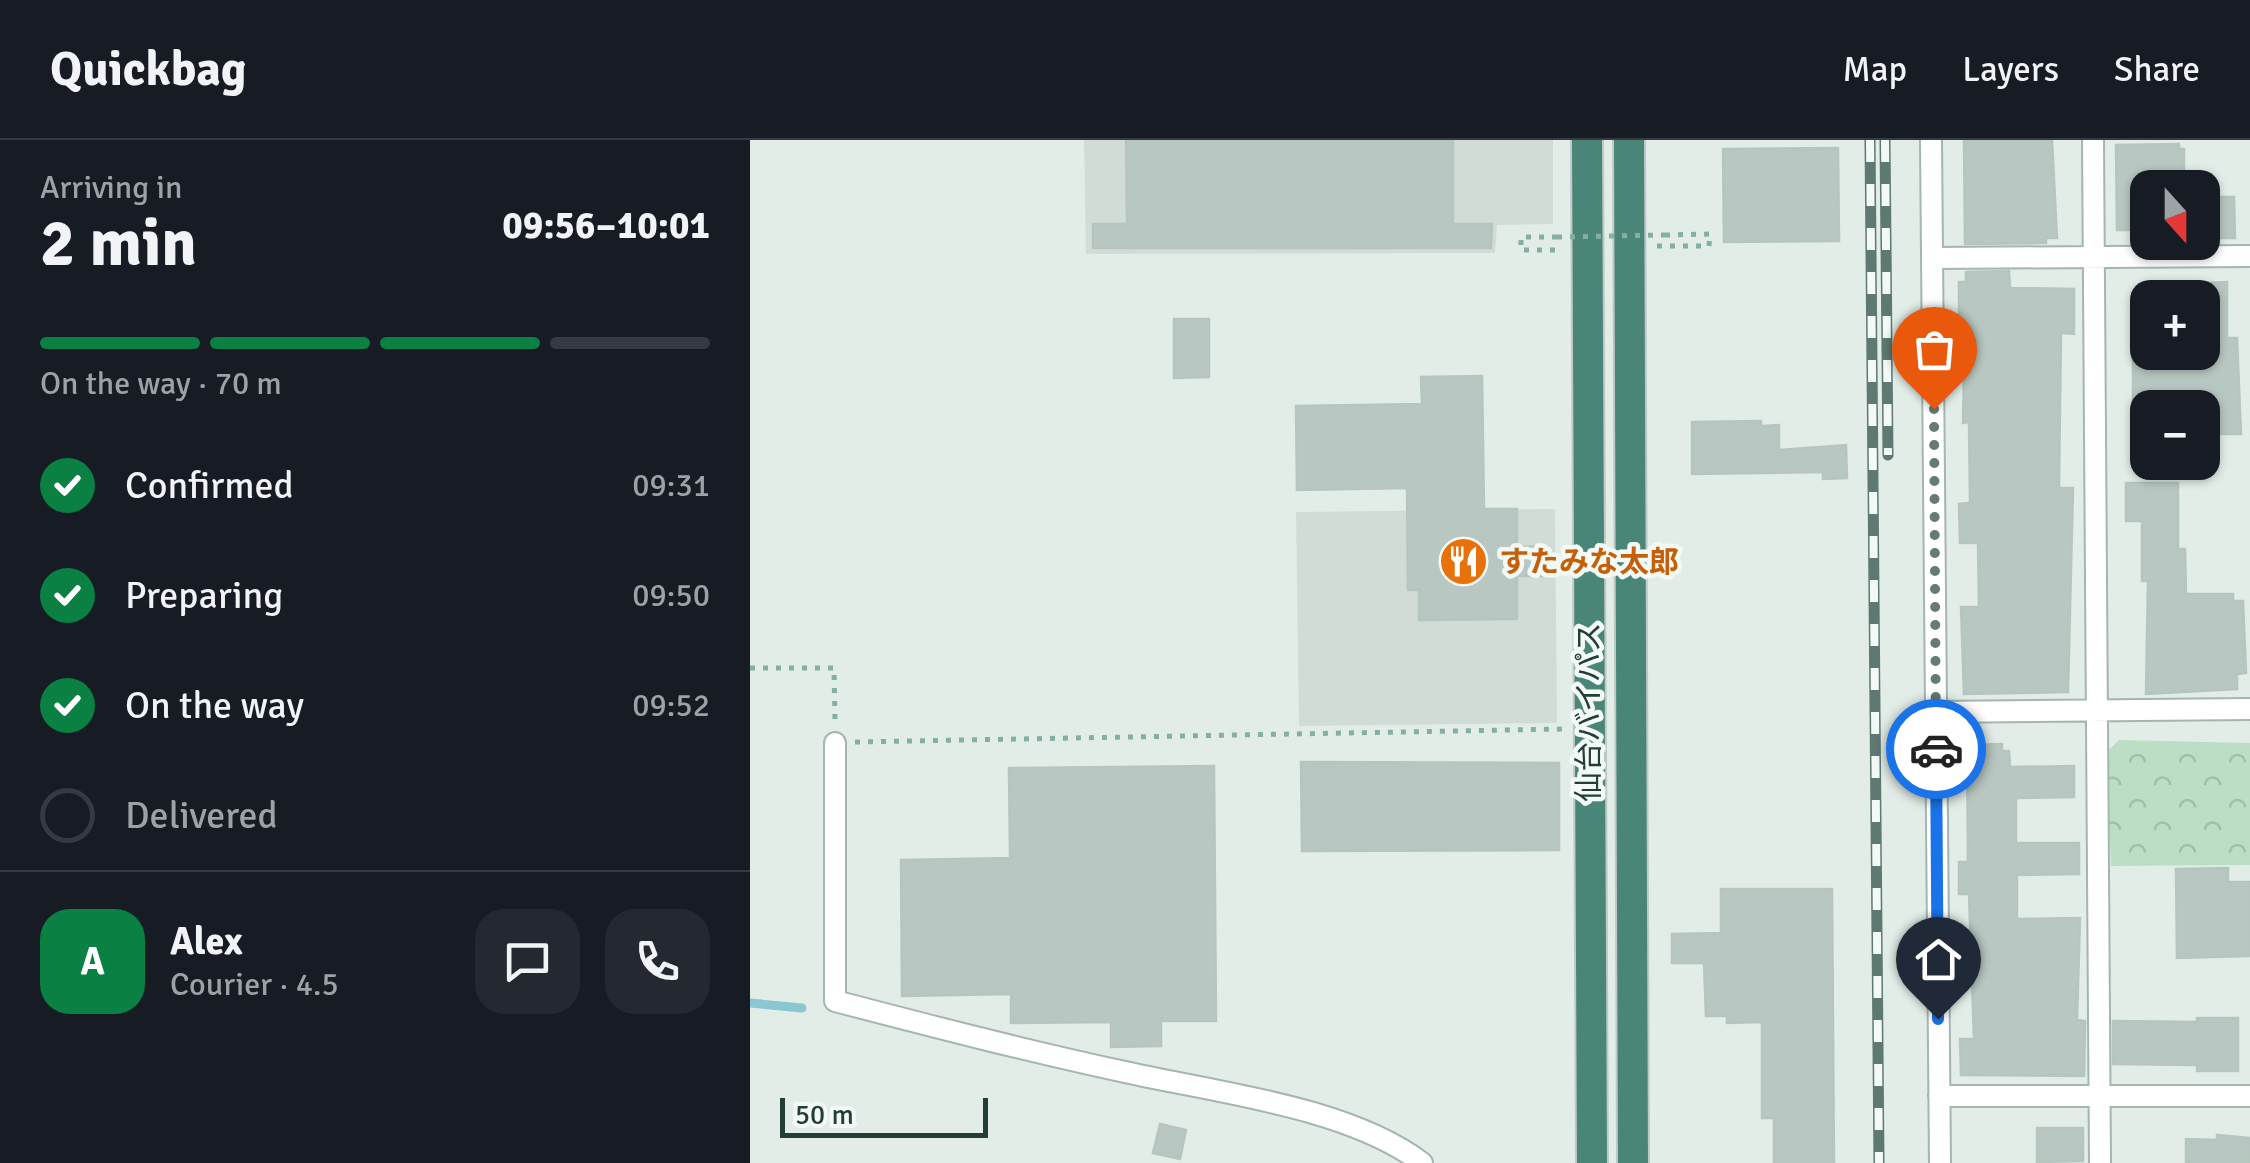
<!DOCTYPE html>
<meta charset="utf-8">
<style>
:root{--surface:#171b24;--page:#242831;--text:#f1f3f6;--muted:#9ea1a6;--line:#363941;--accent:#0b8043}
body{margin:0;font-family:Signika,"Noto Sans JP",sans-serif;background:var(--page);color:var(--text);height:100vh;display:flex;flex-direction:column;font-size:38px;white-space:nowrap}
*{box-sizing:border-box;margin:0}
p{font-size:32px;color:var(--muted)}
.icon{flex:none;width:55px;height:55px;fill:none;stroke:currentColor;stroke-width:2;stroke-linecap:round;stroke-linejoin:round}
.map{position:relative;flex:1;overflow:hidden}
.details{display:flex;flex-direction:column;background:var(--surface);width:750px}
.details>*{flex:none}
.needle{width:65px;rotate:159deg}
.fabs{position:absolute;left:1380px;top:30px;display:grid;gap:20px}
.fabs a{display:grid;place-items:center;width:90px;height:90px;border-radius:20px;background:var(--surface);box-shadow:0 2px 8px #0004;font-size:50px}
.scale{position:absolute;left:30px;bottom:25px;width:208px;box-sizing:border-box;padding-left:10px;border:5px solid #223e36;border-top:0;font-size:28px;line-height:35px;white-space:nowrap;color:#223e36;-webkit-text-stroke:8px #f3f9f6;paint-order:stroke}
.pin{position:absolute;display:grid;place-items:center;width:85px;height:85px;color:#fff;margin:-102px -42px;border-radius:50% 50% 50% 0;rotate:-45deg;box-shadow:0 0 10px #0007}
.pin .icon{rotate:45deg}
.courier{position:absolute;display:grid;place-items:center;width:100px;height:100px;margin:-50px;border:8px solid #1a73e8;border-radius:50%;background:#fff;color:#222;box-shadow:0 2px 12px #0007}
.head em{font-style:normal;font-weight:700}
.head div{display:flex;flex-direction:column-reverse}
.head{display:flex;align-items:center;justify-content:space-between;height:170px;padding:0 40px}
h1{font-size:65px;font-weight:700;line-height:75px}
.bar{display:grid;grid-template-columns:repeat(4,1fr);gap:15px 10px;align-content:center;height:120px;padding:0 40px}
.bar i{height:12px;border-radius:8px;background:var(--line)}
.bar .current{background:var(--accent)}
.bar p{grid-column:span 4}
.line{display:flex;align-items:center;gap:25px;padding:0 40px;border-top:2px solid var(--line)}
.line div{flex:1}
.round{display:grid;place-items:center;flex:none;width:105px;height:105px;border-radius:30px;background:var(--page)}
ol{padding:0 40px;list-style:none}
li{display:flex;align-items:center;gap:30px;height:110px}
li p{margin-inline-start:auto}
li .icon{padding:10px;border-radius:50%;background:var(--accent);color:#fff;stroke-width:4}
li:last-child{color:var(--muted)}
li i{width:55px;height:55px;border:5px solid var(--line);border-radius:50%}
header{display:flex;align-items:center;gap:60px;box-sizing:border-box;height:140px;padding:0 50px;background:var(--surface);border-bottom:2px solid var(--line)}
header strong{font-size:48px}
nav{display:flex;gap:55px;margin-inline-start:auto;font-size:35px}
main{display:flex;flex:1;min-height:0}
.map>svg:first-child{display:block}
.built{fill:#d1dcd7}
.park{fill:url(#park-crowns)}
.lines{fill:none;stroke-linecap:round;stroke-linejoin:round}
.stream{stroke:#8ac7d2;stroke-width:9}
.building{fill:#b8c7c1;stroke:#b5c6bf;stroke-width:2.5}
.minor-casing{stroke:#a5b5af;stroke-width:24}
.trunk-casing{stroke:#c1c9c7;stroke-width:34}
.path{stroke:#83b0a2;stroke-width:5;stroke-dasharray:5 8;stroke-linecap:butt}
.minor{stroke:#fff;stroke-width:20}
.trunk{stroke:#4a8678;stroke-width:30}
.rail-casing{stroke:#5d7972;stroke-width:11}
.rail{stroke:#f3f9f6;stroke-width:8;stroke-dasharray:22;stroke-linecap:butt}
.path-bridge{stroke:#83b0a2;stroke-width:5;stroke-dasharray:5 8;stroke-linecap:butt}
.done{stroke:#657b74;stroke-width:10;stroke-dasharray:0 18}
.route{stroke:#1a73e8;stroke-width:12}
.labels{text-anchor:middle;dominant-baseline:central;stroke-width:9;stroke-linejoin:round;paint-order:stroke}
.food-label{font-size:30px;font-weight:bold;fill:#c56008;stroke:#f3f9f6;text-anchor:start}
.street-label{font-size:30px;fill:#223e36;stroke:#f3f9f6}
</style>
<header>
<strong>Quickbag</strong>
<nav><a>Map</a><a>Layers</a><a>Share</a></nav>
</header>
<main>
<section class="details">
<div class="head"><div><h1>2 min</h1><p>Arriving in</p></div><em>09:56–10:01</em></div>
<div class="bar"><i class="current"></i><i class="current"></i><i class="current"></i><i></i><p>On the way · 70 m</p></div>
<ol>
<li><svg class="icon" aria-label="check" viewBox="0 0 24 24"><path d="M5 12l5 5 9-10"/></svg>Confirmed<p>09:31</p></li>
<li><svg class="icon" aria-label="check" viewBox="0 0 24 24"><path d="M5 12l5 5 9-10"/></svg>Preparing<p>09:50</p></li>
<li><svg class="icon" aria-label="check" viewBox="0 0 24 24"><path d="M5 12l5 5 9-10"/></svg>On the way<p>09:52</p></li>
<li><i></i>Delivered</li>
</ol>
<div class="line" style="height:180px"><b class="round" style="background:var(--accent);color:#fff">A</b><div><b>Alex</b><p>Courier · 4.5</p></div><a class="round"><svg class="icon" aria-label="chat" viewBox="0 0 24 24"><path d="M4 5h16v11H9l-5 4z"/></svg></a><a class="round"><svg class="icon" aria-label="phone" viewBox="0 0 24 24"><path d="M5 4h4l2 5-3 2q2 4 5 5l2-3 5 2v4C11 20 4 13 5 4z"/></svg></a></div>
</section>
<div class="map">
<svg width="1500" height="1023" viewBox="0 0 1500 1023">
<defs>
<pattern id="park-crowns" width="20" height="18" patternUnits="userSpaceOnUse" patternTransform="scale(2.5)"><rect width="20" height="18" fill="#bbdec5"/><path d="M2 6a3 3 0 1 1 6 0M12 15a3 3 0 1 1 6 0" fill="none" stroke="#a0c0aa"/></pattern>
</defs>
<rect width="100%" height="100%" fill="#e2ede8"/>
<path class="built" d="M 334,0 L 803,0 L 803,84 L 747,85 L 745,113 L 336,114 Z
M 805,369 L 807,583 L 549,586 L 546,372 Z"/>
<path class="park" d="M 1369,600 L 1500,603 L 1500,725 L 1361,726 L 1356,613 Z"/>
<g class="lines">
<path class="stream" d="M 0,863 L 52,868"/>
</g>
<path class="building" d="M 376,0 L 703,0 L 703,84 L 742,84 L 741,108 L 343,108 L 343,84 L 377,84 Z
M 1214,0 L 1302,0 L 1307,98 L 1296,98 L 1296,103 L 1215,104 Z
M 1429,4 L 1429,9 L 1434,9 L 1434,34 L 1398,34 L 1398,90 L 1367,90 L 1366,5 Z
M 1088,8 L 1089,101 L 974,102 L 973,9 Z
M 1452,57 L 1484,57 L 1485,98 L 1452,98 Z
M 1259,131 L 1260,148 L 1324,149 L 1324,194 L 1311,193 L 1310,265 L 1309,348 L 1323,348 L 1318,552 L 1214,554 L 1211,467 L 1229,467 L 1228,403 L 1210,403 L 1209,364 L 1220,363 L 1219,282 L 1213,283 L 1215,179 L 1209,179 L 1209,142 L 1216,142 L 1216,132 Z
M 1477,142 L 1477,198 L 1487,198 L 1491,294 L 1452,294 L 1452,268 L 1383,267 L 1383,212 L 1452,212 L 1452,143 Z
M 424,179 L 459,179 L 459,237 L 424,238 Z
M 732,236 L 734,369 L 767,369 L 767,407 L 792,406 L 792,436 L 767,436 L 767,479 L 669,480 L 669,450 L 658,450 L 657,348 L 547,350 L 546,266 L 672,264 L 671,237 Z
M 1011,281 L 1011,286 L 1029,285 L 1029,310 L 1096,305 L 1097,338 L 1073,339 L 1073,332 L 942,334 L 942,282 Z
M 1376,343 L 1428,343 L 1428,409 L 1435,409 L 1436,454 L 1483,454 L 1483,461 L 1493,461 L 1496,533 L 1487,534 L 1487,549 L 1396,554 L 1398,441 L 1392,441 L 1392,381 L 1376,381 Z
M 1252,604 L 1252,611 L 1259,611 L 1260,627 L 1324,626 L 1324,657 L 1266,658 L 1266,703 L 1329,703 L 1329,734 L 1267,735 L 1267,779 L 1330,778 L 1327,880 L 1335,881 L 1334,936 L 1211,935 L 1210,899 L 1224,899 L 1219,754 L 1209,754 L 1209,722 L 1218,722 L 1217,605 Z
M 551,622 L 809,623 L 809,710 L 552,711 Z
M 464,626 L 466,881 L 411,881 L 411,906 L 361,907 L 361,882 L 261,883 L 261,854 L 152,856 L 151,720 L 260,718 L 259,628 Z
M 1478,728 L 1478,742 L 1500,742 L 1500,816 L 1427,818 L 1426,729 Z
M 971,749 L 1082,749 L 1084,1023 L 1024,1023 L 1024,978 L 1012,978 L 1012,882 L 977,883 L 977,876 L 956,876 L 954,823 L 922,823 L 922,794 L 971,793 Z
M 1447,878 L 1488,878 L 1488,931 L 1447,931 L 1447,925 L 1363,924 L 1363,881 L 1447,882 Z
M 410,984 L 436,990 L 430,1019 L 403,1013 Z
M 1287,988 L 1333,988 L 1333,1021 L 1287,1022 Z
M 1467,995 L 1500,998 L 1500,1023 L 1436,1023 L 1436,999 L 1467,1000 Z"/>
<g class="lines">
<defs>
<path id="minor" d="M 1181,0 L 1190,1023
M 1343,0 L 1350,1023
M 1183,118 L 1500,116
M 1185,572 L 1500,569
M 85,603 L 85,861 C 181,886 277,911 375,932 C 464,952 599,967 672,1023
M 1189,956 L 1500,956"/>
<path id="trunk" d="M 837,0 L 842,1023
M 879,0 L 883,1023"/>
</defs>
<use href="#minor" class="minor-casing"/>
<use href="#trunk" class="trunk-casing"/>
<path class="path" d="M 807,97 L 771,97 L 771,110 L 813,110
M 907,106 L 959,106 L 960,94 L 916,95
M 0,528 L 84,528 L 85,581
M 105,602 L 814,589"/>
<use href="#minor" class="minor"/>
<use href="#trunk" class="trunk"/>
<defs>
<path id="rail" d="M 1120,0 L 1129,1023
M 1135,0 L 1138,315"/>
</defs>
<use href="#rail" class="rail-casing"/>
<use href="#rail" class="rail"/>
<path class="path-bridge" d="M 807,97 L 916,95"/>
</g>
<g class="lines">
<path class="done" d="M 1184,269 L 1186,609"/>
<path class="route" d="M 1186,609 L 1188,879"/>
</g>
<defs>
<symbol id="restaurant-disc" viewBox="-11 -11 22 22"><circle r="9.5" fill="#e8710a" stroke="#f3f9f6"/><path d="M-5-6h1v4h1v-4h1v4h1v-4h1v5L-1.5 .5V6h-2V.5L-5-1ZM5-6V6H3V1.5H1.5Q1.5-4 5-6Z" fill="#fff"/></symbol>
</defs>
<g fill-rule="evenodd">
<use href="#restaurant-disc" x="686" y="394" width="55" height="55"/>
</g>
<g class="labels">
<g class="food-label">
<text x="749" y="422">すたみな太郎</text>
</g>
<g class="street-label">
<text transform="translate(839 572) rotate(-90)">仙台バイパス</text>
</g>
</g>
</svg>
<div class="fabs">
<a><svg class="needle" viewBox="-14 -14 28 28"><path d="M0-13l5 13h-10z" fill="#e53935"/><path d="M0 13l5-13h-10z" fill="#9ea1a6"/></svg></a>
<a>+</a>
<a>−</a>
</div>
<div class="scale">50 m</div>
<div class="pin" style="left:1184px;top:269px;background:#ea580c"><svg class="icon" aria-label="bag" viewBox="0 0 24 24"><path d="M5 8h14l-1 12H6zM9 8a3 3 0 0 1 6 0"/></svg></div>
<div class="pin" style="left:1188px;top:879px;background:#1f2937"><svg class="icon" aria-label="home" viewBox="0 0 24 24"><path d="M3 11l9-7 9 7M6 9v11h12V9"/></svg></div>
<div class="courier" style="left:1186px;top:609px"><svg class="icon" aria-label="car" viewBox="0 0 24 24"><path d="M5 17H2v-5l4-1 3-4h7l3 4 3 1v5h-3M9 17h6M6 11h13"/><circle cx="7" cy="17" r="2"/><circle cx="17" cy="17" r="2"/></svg></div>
</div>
</main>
